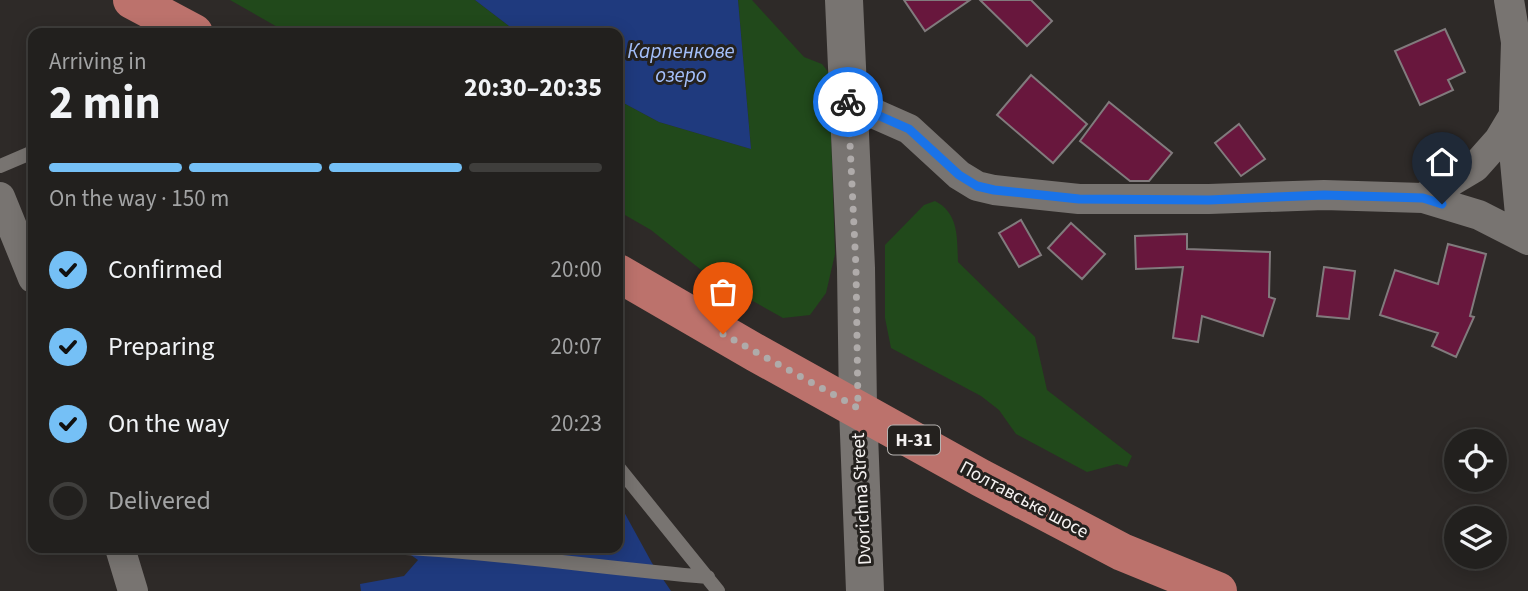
<!DOCTYPE html>
<meta charset="utf-8">
<style>
:root{--surface:#22201e;--page:#2a2827;--text:#f1f3f6;--muted:#a2a3a4;--line:#3f3e3c;--accent:#75c0f6}
body{margin:0;font-family:"Source Sans 3",sans-serif;background:var(--page);color:var(--text);height:100vh;display:flex;flex-direction:column;font-size:26px;white-space:nowrap}
*{box-sizing:border-box;margin:0}
p{font-size:23px;color:var(--muted)}
.icon{flex:none;width:38px;height:38px;fill:none;stroke:currentColor;stroke-width:2;stroke-linecap:round;stroke-linejoin:round}
.map{position:relative;flex:1;overflow:hidden}
.sheet{position:absolute;left:28px;top:28px;width:595px;height:525px;display:flex;flex-direction:column;background:var(--surface);border-radius:14px;box-shadow:0 4px 18px #0003,0 0 0 2px var(--line)}
.sheet>*{flex:none}
.buttons{position:absolute;left:1444px;top:429px;display:grid;gap:14px}
.buttons a{display:grid;place-items:center;width:63px;height:63px;border-radius:50%;background:var(--surface);box-shadow:0 4px 18px #0003,0 0 0 2px var(--line);font-size:35px}
.pin{position:absolute;display:grid;place-items:center;width:60px;height:60px;color:#fff;margin:-72px -30px;border-radius:50% 50% 50% 0;rotate:-45deg;box-shadow:0 0 7px #0007}
.pin .icon{rotate:45deg}
.courier{position:absolute;display:grid;place-items:center;width:70px;height:70px;margin:-35px;border:5px solid #1a73e8;border-radius:50%;background:#fff;color:#222;box-shadow:0 2px 9px #0007}
.overview em{font-style:normal;font-weight:700}
.overview div{display:flex;flex-direction:column-reverse}
.overview{display:flex;align-items:center;justify-content:space-between;height:119px;padding:0 21px}
h1{font-size:46px;font-weight:700;line-height:52px}
.bar{display:grid;grid-template-columns:repeat(4,1fr);gap:10px 7px;align-content:center;height:84px;padding:0 21px}
.bar i{height:9px;border-radius:5px;background:var(--line)}
.bar .on{background:var(--accent)}
.bar p{grid-column:span 4}
ol{padding:0 21px;list-style:none}
li{display:flex;align-items:center;gap:21px;height:77px}
li p{margin-inline-start:auto}
li .icon{padding:7px;border-radius:50%;background:var(--accent);color:#111;stroke-width:4}
li:last-child{color:var(--muted)}
li i{width:38px;height:38px;border:4px solid var(--line);border-radius:50%}
.map>svg:first-child{display:block}
.green{fill:#21491b}
.water{fill:#1f3a7e}
.building{fill:#68173d;stroke:#817b7d;stroke-width:2}
.lines{fill:none;stroke-linecap:round;stroke-linejoin:round}
.lane{stroke:#787471;stroke-width:14}
.street{stroke:#787471;stroke-width:30}
.secondary{stroke:#787471;stroke-width:38}
.primary{stroke:#bc726c;stroke-width:38}
.done{stroke:#afabaa;stroke-width:7;stroke-dasharray:0 12.6}
.route{stroke:#1a73e8;stroke-width:9}
.labels{text-anchor:middle;dominant-baseline:central;stroke-width:6;stroke-linejoin:round;paint-order:stroke}
.shield{fill:#24211e;stroke:#b6b3b1;stroke-width:2}
.shield-label{font-size:18px;font-weight:bold;fill:#f4f1f0}
.street-label{font-size:19px;fill:#f4f1f0;stroke:#24211e}
.water-label{font-size:21px;font-style:italic;fill:#a5c1fc;stroke:#24211e}
</style>
<div class="map">
<svg width="1528" height="591" viewBox="0 0 1528 591">
<rect width="100%" height="100%" fill="#2e2a28"/>
<path class="green" d="M 230,0 L 475,0 L 518,33 L 288,33 Z
M 738,0 L 752,0 L 804,57 L 822,64 L 829,73 L 835,254 L 826,293 L 810,315 L 783,318 L 710,277 L 651,230 L 618,211 L 618,100 L 659,122 L 751,149 Z
M 935,201 C 959,213 957,238 958,262 L 1035,337 L 1047,390 L 1132,456 L 1127,467 L 1117,464 L 1087,472 L 1016,434 L 999,410 L 981,396 L 891,348 L 885,318 L 885,245 L 924,205 Z"/>
<path class="water" d="M 475,0 L 738,0 L 751,149 L 659,122 L 618,100 L 618,33 L 518,33 Z
M 618,501 L 652,563 L 671,591 L 361,591 L 360,584 L 404,576 L 418,560 L 401,548 L 618,548 Z"/>
<path class="building" d="M 904,0 L 970,0 L 925,31 Z
M 980,0 L 1031,0 L 1052,21 L 1027,46 Z
M 1445,29 L 1465,72 L 1448,80 L 1453,90 L 1420,105 L 1395,51 Z
M 1031,75 L 1087,124 L 1053,163 L 997,115 Z
M 1109,102 L 1172,153 L 1149,181 L 1130,181 L 1080,141 Z
M 1239,124 L 1265,159 L 1241,176 L 1215,143 Z
M 1021,220 L 1041,255 L 1019,267 L 999,233 Z
M 1071,223 L 1105,254 L 1082,279 L 1048,248 Z
M 1187,234 L 1187,249 L 1270,252 L 1269,297 L 1275,299 L 1263,336 L 1202,316 L 1198,342 L 1173,338 L 1183,267 L 1136,269 L 1135,236 Z
M 1448,244 L 1486,254 L 1470,316 L 1474,317 L 1456,357 L 1432,346 L 1438,333 L 1380,315 L 1395,270 L 1438,284 Z
M 1324,267 L 1355,271 L 1349,319 L 1317,316 Z"/>
<g class="lines">
<path class="lane" d="M 0,166 L 33,152
M 618,467 L 718,591
M 406,548 C 507,553 607,569 708,577"/>
<path class="street" d="M 1509,0 L 1516,42 L 1513,140 L 1522,236
M 848,102 L 909,129 L 959,175 L 977,186 L 994,190 L 1079,199 L 1209,199 L 1324,195 L 1423,198 L 1479,215 L 1528,240
M 0,197 L 33,278
M 1423,198 L 1475,167 L 1499,140 L 1514,115
M 120,548 L 133,591"/>
<path class="secondary" d="M 844,0 L 856,268 L 858,408 L 865,591"/>
<path class="primary" d="M 132,0 L 194,33
M 618,273 L 756,353 L 981,478 L 1122,552 L 1218,591"/>
</g>
<g class="lines">
<path class="done" d="M 723,334 L 858,408 L 856,268 L 848,102"/>
<path class="route" d="M 848,102 L 909,129 L 959,175 L 977,186 L 994,190 L 1079,199 L 1209,200 L 1324,195 L 1423,198 L 1442,204"/>
</g>
<g class="labels">
<rect class="shield" x="888" y="425.5" width="52" height="29" rx="5"/>
<g class="shield-label">
<text x="914" y="440">Н-31</text>
</g>
<g class="street-label">
<text transform="translate(862 499) rotate(-93)">Dvorichna Street</text>
<text transform="translate(1024 500) rotate(28)">Полтавське шосе</text>
</g>
<g class="water-label">
<text x="681" y="51">Карпенкове<tspan x="681" dy="24">озеро</tspan></text>
</g>
</g>
</svg>
<div class="buttons">
<a><svg class="icon" aria-label="locate" viewBox="0 0 24 24"><circle cx="12" cy="12" r="6"/><path d="M12 2v4M12 18v4M2 12h4M18 12h4"/></svg></a>
<a><svg class="icon" aria-label="layers" viewBox="0 0 24 24"><path d="M12 4l9 5-9 5-9-5zM3 14l9 5 9-5"/></svg></a>
</div>
<div class="pin" style="left:723px;top:334px;background:#ea580c"><svg class="icon" aria-label="bag" viewBox="0 0 24 24"><path d="M5 8h14l-1 12H6zM9 8a3 3 0 0 1 6 0"/></svg></div>
<div class="pin" style="left:1442px;top:204px;background:#1f2937"><svg class="icon" aria-label="home" viewBox="0 0 24 24"><path d="M3 11l9-7 9 7M6 9v11h12V9"/></svg></div>
<div class="courier" style="left:848px;top:102px"><svg class="icon" aria-label="bike" viewBox="0 0 24 24"><circle cx="6" cy="16" r="4"/><circle cx="18" cy="16" r="4"/><path d="M6 16l4-8h5l3 8M10 8l3 8H6M13 5h3"/></svg></div>
<section class="sheet">
<div class="overview"><div><h1>2 min</h1><p>Arriving in</p></div><em>20:30–20:35</em></div>
<div class="bar"><i class="on"></i><i class="on"></i><i class="on"></i><i></i><p>On the way · 150 m</p></div>
<ol>
<li><svg class="icon" aria-label="check" viewBox="0 0 24 24"><path d="M5 12l5 5 9-10"/></svg>Confirmed<p>20:00</p></li>
<li><svg class="icon" aria-label="check" viewBox="0 0 24 24"><path d="M5 12l5 5 9-10"/></svg>Preparing<p>20:07</p></li>
<li><svg class="icon" aria-label="check" viewBox="0 0 24 24"><path d="M5 12l5 5 9-10"/></svg>On the way<p>20:23</p></li>
<li><i></i>Delivered</li>
</ol>
</section>
</div>
